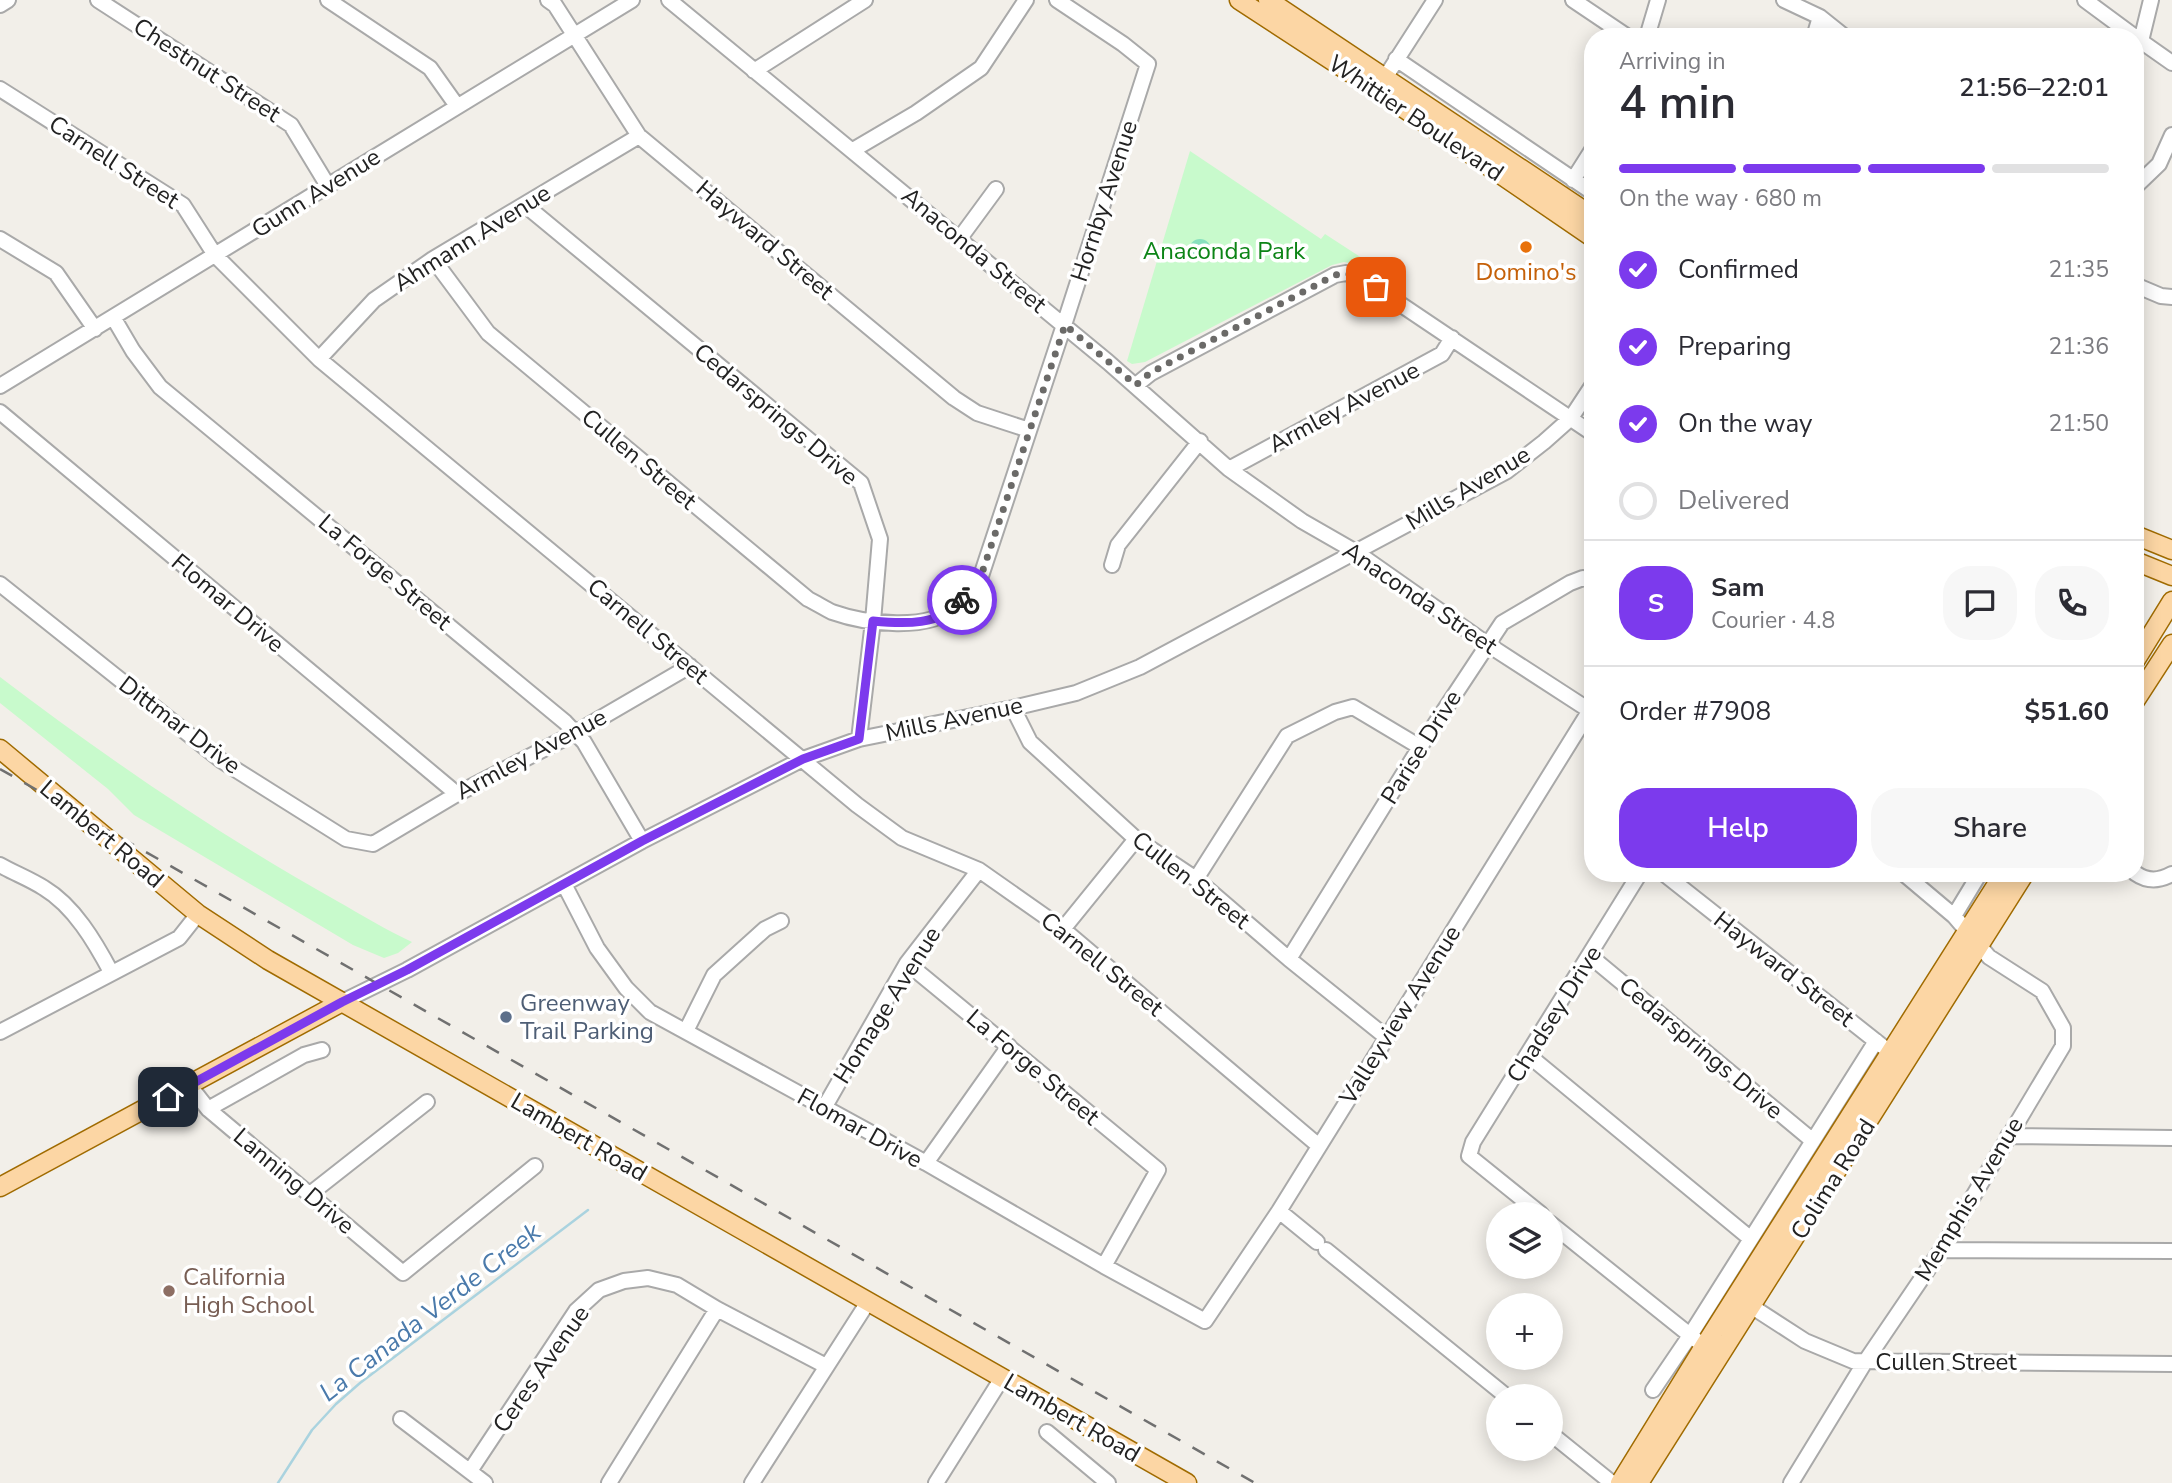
<!DOCTYPE html>
<meta charset="utf-8">
<style>
:root{--surface:#fff;--page:#f7f7f7;--text:#2b2b33;--muted:#7c7c81;--line:#e1e1e2;--accent:#7c3aed}
body{margin:0;font-family:"Nunito Sans",sans-serif;background:var(--page);color:var(--text);height:100vh;display:flex;flex-direction:column;font-size:26px;white-space:nowrap}
*{box-sizing:border-box;margin:0}
p{font-size:23px;color:var(--muted)}
.icon{flex:none;width:38px;height:38px;fill:none;stroke:currentColor;stroke-width:2;stroke-linecap:round;stroke-linejoin:round}
.map{position:relative;flex:1;overflow:hidden}
.drawer{position:absolute;left:1584px;top:28px;width:560px;height:854px;display:flex;flex-direction:column;background:var(--surface);border-radius:28px;box-shadow:0 4px 18px #0003}
.drawer>*{flex:none}
.controls{position:absolute;left:1486px;top:1202px;display:grid;gap:14px}
.controls a{display:grid;place-items:center;width:77px;height:77px;border-radius:50%;background:var(--surface);box-shadow:0 4px 18px #0003;font-size:35px}
.pin{position:absolute;display:grid;place-items:center;width:60px;height:60px;color:#fff;margin:-30px;border-radius:14px;box-shadow:0 4px 10px #0006}
.courier{position:absolute;display:grid;place-items:center;width:70px;height:70px;margin:-35px;border:5px solid #7c3aed;border-radius:50%;background:#fff;color:#222;box-shadow:0 2px 9px #0007}
.head em{font-style:normal;font-weight:600}
.head div{display:flex;flex-direction:column-reverse}
.head{display:flex;align-items:center;justify-content:space-between;height:119px;padding:0 35px}
h1{font-size:46px;font-weight:600;line-height:52px}
.bar{display:grid;grid-template-columns:repeat(4,1fr);gap:10px 7px;align-content:center;height:84px;padding:0 35px}
.bar i{height:9px;border-radius:5px;background:var(--line)}
.bar .active{background:var(--accent)}
.bar p{grid-column:span 4}
.line{display:flex;align-items:center;gap:18px;padding:0 35px;border-top:2px solid var(--line)}
.line div{flex:1}
.round{display:grid;place-items:center;flex:none;width:74px;height:74px;border-radius:28px;background:var(--page)}
ol{padding:0 35px;list-style:none}
li{display:flex;align-items:center;gap:21px;height:77px}
li p{margin-inline-start:auto}
li .icon{padding:7px;border-radius:50%;background:var(--accent);color:#fff;stroke-width:4}
li:last-child{color:var(--muted)}
li i{width:38px;height:38px;border:4px solid var(--line);border-radius:50%}
.action{display:flex;gap:14px;margin-top:auto;padding:14px 35px}
.action a{flex:1;height:80px;border-radius:28px;background:var(--accent);color:#fff;font-size:28px;font-weight:600;line-height:80px;text-align:center}
.action a+a{background:var(--page);color:var(--text)}
.map>svg:first-child{display:block}
.park{fill:#c8facc}
.pitch{fill:#88e0be}
.lines{fill:none;stroke-linecap:round;stroke-linejoin:round}
.stream{stroke:#aad3df;stroke-width:2.5}
.minor-casing{stroke:#a9a9a9;stroke-width:18}
.major-casing{stroke:#a06b00;stroke-width:21}
.minor{stroke:#fff;stroke-width:14}
.major{stroke:#fcd6a4;stroke-width:18}
.rail{stroke:#707070;stroke-width:2.5;stroke-dasharray:14 14;stroke-linecap:butt}
.done{stroke:#6b6a68;stroke-width:7;stroke-dasharray:0 12.6}
.route{stroke:#7c3aed;stroke-width:9}
.food-dot{fill:#e8710a;stroke:#fff;stroke-width:2.5}
.service-dot{fill:#5c6f8a;stroke:#fff;stroke-width:2.5}
.education-dot{fill:#8d6e63;stroke:#fff;stroke-width:2.5}
.labels{text-anchor:middle;dominant-baseline:central;stroke-width:7;stroke-linejoin:round;paint-order:stroke}
.street-label{font-size:24px;fill:#222;stroke:#fff}
.park-label{font-size:24px;fill:#0c8416;stroke:#fff}
.food-label{font-size:24px;fill:#c56008;stroke:#fff}
.service-label{font-size:24px;fill:#4e5e75;stroke:#fff;text-anchor:start}
.education-label{font-size:24px;fill:#785e54;stroke:#fff;text-anchor:start}
.water-label{font-size:26px;font-style:italic;fill:#4a7aab;stroke:#fff}
</style>
<div class="map">
<svg width="2172" height="1483" viewBox="0 0 2172 1483">
<rect width="100%" height="100%" fill="#f2efe9"/>
<path class="park" d="M 1190,151 L 1321,239 L 1325,234 L 1365,260 L 1360,265 L 1344,262 L 1332,265 L 1145,362 L 1132,364 L 1127,361 Z
M 0,677 C 108,759 219,835 337,901 C 362,915 386,930 412,942 L 398,953 L 384,958 L 353,945 L 134,815 L 108,789 L 0,703 Z"/>
<path class="pitch" d="M1189 250a11 11 0 1 1 22 0a11 11 0 1 1-22 0Z"/>
<g class="lines">
<path class="stream" d="M 278,1483 L 312,1430 L 336,1404 L 360,1383 L 588,1210"/>
<defs>
<path id="minor" d="M 98,0 L 291,125 L 328,186
M 328,0 L 430,68 L 457,106
M 548,0 L 555,5 L 639,136 L 954,398 L 977,413 L 1029,430
M 669,0 L 1108,362 L 1229,469 L 1302,521 L 1356,552 L 1487,644 L 1592,712
M 1573,0 L 1628,37
M 1784,0 L 1820,17 L 1845,37
M 2085,0 L 2135,37
M 0,5 L 8,0
M 1647,37 L 1658,0
M 1814,37 L 1820,17
M 2135,37 L 2172,63
M 2141,41 L 2151,0
M 1396,59 L 1592,192
M 754,71 L 865,0
M 1381,84 L 1435,0
M 0,89 L 183,205 L 215,255 L 319,359 L 857,805 L 902,838 L 979,870 L 1063,929 L 1319,1146
M 853,150 L 916,113 L 981,68 L 1026,0
M 1573,180 L 1592,150
M 2135,187 L 2159,164 L 2172,135
M 525,205 L 861,483 L 880,539 L 873,621 L 859,739
M 960,238 L 996,189
M 0,239 L 56,273 L 95,329
M 433,259 L 488,333 L 808,599 C 816,603 824,608 832,612 C 866,624 929,632 957,606 C 966,598 973,585 981,576 L 1064,325 L 1148,64 L 1123,44 L 1057,0
M 2135,285 L 2161,296 L 2172,297
M 113,317 L 133,351 L 160,387 L 565,722 L 584,742 L 642,841
M 319,359 L 374,300 L 433,259 L 639,136
M 1136,385 L 1151,373 L 1335,275 L 1346,273 L 1357,275 L 1592,433
M 0,386 L 632,0
M 0,412 L 457,794
M 1229,469 L 1442,354 L 1452,338
M 1112,565 L 1118,545 L 1200,441
M 0,584 L 222,761 L 346,839 L 373,844 L 457,794 L 575,733 L 690,666
M 1013,708 L 1030,742 L 1136,839 L 1196,879 L 1289,959 L 1386,1037
M 0,865 C 14,873 30,879 44,888 C 74,906 95,942 111,972
M 1663,873 L 1882,1046
M 2135,873 C 2148,882 2159,881 2172,874
M 1196,879 L 1287,736 L 1335,712 L 1353,707 L 1420,747
M 564,884 L 597,948 L 626,988 L 650,1012 L 926,1163 L 1104,1266 L 1205,1321 L 1279,1211 L 1592,707
M 1954,916 L 1980,873
M 1063,929 L 1136,839
M 1590,956 L 1813,1141
M 1289,959 L 1420,747 L 1502,623 L 1570,583 L 1583,578 L 1592,580
M 907,963 L 1158,1170 L 1104,1266
M 342,1002 L 407,970 L 642,841 L 803,759 L 859,739 L 1013,708 L 1076,693 L 1140,667 L 1507,471 L 1544,442 L 1571,418 L 1592,386
M 686,1031 L 714,975 L 765,929 L 781,921
M 0,1032 L 179,938 L 198,914
M 1528,1055 L 1751,1239
M 190,1086 L 208,1109 L 403,1273 L 535,1166
M 824,1108 L 907,963 L 979,870
M 208,1109 L 304,1055 L 322,1050
M 2008,1136 L 2172,1138
M 926,1163 L 1009,1046
M 310,1194 L 427,1102
M 1279,1211 L 1317,1242
M 1541,1214 L 1469,1156 L 1473,1142 L 1640,873
M 1550,1223 L 1696,1340
M 1326,1250 L 1506,1396
M 1941,1250 L 2172,1251
M 1737,1297 L 1805,1341 L 1853,1361 L 2172,1364
M 1653,1390 L 1689,1337 L 1876,1041
M 401,1419 L 485,1483
M 1047,1432 L 1108,1483
M 1550,1433 L 1612,1483
M 470,1471 L 576,1311 L 599,1290 L 624,1281 L 648,1278 L 677,1285 L 717,1309 L 826,1366
M 609,1483 L 717,1309
M 752,1483 L 868,1302
M 936,1483 L 1002,1378
M 1791,1483 L 1865,1362 L 1941,1250 L 2063,1046 L 2063,1028 L 2042,991 L 1989,957 L 1954,916 L 1903,873"/>
<path id="major" d="M 1239,0 L 1377,90 L 1592,237
M 1268,0 L 1592,216
M 2135,535 L 2172,550
M 2135,561 L 2172,576
M 2135,661 L 2172,601
M 2135,701 L 2172,644
M 0,749 L 198,914 L 268,960 L 1187,1483
M 0,1187 L 342,1002
M 1620,1483 L 1705,1345 L 2004,873
M 1639,1483 L 2025,873"/>
</defs>
<use href="#minor" class="minor-casing"/>
<use href="#major" class="major-casing"/>
<use href="#minor" class="minor"/>
<use href="#major" class="major"/>
<path class="rail" d="M 0,769 L 1255,1483"/>
</g>
<g class="lines">
<path class="done" d="M 962,600 L 981,576 L 1065,325 L 1136,385 L 1150,373 L 1335,275 C 1353,272 1362,277 1376,287"/>
<path class="route" d="M 168,1097 L 342,1002 L 407,970 L 642,841 L 803,759 L 859,739 L 873,621 C 903,624 942,626 962,600"/>
</g>
<circle class="food-dot" cx="1526" cy="247" r="7"/>
<circle class="service-dot" cx="506" cy="1017" r="7"/>
<circle class="education-dot" cx="169" cy="1291" r="7"/>
<g class="labels">
<g class="street-label">
<text transform="translate(207 70) rotate(33)">Chestnut Street</text>
<text transform="translate(1416 118) rotate(34)">Whittier Boulevard</text>
<text transform="translate(114 162) rotate(33)">Carnell Street</text>
<text transform="translate(316 193) rotate(-32)">Gunn Avenue</text>
<text transform="translate(1104 201) rotate(-72)">Hornby Avenue</text>
<text transform="translate(472 238) rotate(-32)">Ahmann Avenue</text>
<text transform="translate(765 240) rotate(40)">Hayward Street</text>
<text transform="translate(974 250) rotate(40)">Anaconda Street</text>
<text transform="translate(1344 407) rotate(-28)">Armley Avenue</text>
<text transform="translate(776 414) rotate(40)">Cedarsprings Drive</text>
<text transform="translate(639 459) rotate(40)">Cullen Street</text>
<text transform="translate(1468 488) rotate(-31)">Mills Avenue</text>
<text transform="translate(385 572) rotate(40)">La Forge Street</text>
<text transform="translate(1420 598) rotate(34)">Anaconda Street</text>
<text transform="translate(228 603) rotate(40)">Flomar Drive</text>
<text transform="translate(648 631) rotate(40)">Carnell Street</text>
<text transform="translate(954 719) rotate(-12)">Mills Avenue</text>
<text transform="translate(180 725) rotate(37)">Dittmar Drive</text>
<text transform="translate(1421 747) rotate(-58)">Parise Drive</text>
<text transform="translate(531 754) rotate(-28)">Armley Avenue</text>
<text transform="translate(102 834) rotate(40)">Lambert Road</text>
<text transform="translate(1191 880) rotate(38)">Cullen Street</text>
<text transform="translate(1102 964) rotate(39)">Carnell Street</text>
<text transform="translate(1784 969) rotate(38)">Hayward Street</text>
<text transform="translate(887 1005) rotate(-58)">Homage Avenue</text>
<text transform="translate(1554 1014) rotate(-58)">Chadsey Drive</text>
<text transform="translate(1400 1015) rotate(-58)">Valleyview Avenue</text>
<text transform="translate(1701 1048) rotate(40)">Cedarsprings Drive</text>
<text transform="translate(1033 1067) rotate(40)">La Forge Street</text>
<text transform="translate(860 1128) rotate(29)">Flomar Drive</text>
<text transform="translate(579 1137) rotate(30)">Lambert Road</text>
<text transform="translate(1833 1179) rotate(-58)">Colima Road</text>
<text transform="translate(294 1181) rotate(40)">Lanning Drive</text>
<text transform="translate(1969 1199) rotate(-59)">Memphis Avenue</text>
<text x="1946" y="1362">Cullen Street</text>
<text transform="translate(541 1369) rotate(-55)">Ceres Avenue</text>
<text transform="translate(1072 1418) rotate(30)">Lambert Road</text>
</g>
<g class="park-label">
<text x="1224" y="251">Anaconda Park</text>
</g>
<g class="food-label">
<text x="1526" y="272">Domino's</text>
</g>
<g class="service-label">
<text x="520" y="1003">Greenway<tspan x="520" dy="28">Trail Parking</tspan></text>
</g>
<g class="education-label">
<text x="183" y="1277">California<tspan x="183" dy="28">High School</tspan></text>
</g>
<g class="water-label">
<text transform="translate(430 1312) rotate(-38)">La Canada Verde Creek</text>
</g>
</g>
</svg>
<div class="controls">
<a><svg class="icon" aria-label="layers" viewBox="0 0 24 24"><path d="M12 4l9 5-9 5-9-5zM3 14l9 5 9-5"/></svg></a>
<a>+</a>
<a>−</a>
</div>
<div class="pin" style="left:1376px;top:287px;background:#ea580c"><svg class="icon" aria-label="bag" viewBox="0 0 24 24"><path d="M5 8h14l-1 12H6zM9 8a3 3 0 0 1 6 0"/></svg></div>
<div class="pin" style="left:168px;top:1097px;background:#1f2937"><svg class="icon" aria-label="home" viewBox="0 0 24 24"><path d="M3 11l9-7 9 7M6 9v11h12V9"/></svg></div>
<div class="courier" style="left:962px;top:600px"><svg class="icon" aria-label="bike" viewBox="0 0 24 24"><circle cx="6" cy="16" r="4"/><circle cx="18" cy="16" r="4"/><path d="M6 16l4-8h5l3 8M10 8l3 8H6M13 5h3"/></svg></div>
<section class="drawer">
<div class="head"><div><h1>4 min</h1><p>Arriving in</p></div><em>21:56–22:01</em></div>
<div class="bar"><i class="active"></i><i class="active"></i><i class="active"></i><i></i><p>On the way · 680 m</p></div>
<ol>
<li><svg class="icon" aria-label="check" viewBox="0 0 24 24"><path d="M5 12l5 5 9-10"/></svg>Confirmed<p>21:35</p></li>
<li><svg class="icon" aria-label="check" viewBox="0 0 24 24"><path d="M5 12l5 5 9-10"/></svg>Preparing<p>21:36</p></li>
<li><svg class="icon" aria-label="check" viewBox="0 0 24 24"><path d="M5 12l5 5 9-10"/></svg>On the way<p>21:50</p></li>
<li><i></i>Delivered</li>
</ol>
<div class="line" style="height:126px"><b class="round" style="background:var(--accent);color:#fff">S</b><div><b>Sam</b><p>Courier · 4.8</p></div><a class="round"><svg class="icon" aria-label="chat" viewBox="0 0 24 24"><path d="M4 5h16v11H9l-5 4z"/></svg></a><a class="round"><svg class="icon" aria-label="phone" viewBox="0 0 24 24"><path d="M5 4h4l2 5-3 2q2 4 5 5l2-3 5 2v4C11 20 4 13 5 4z"/></svg></a></div>
<div class="line" style="height:91px"><div>Order #7908</div><b>$51.60</b></div>
<div class="action"><a>Help</a><a>Share</a></div>
</section>
</div>
